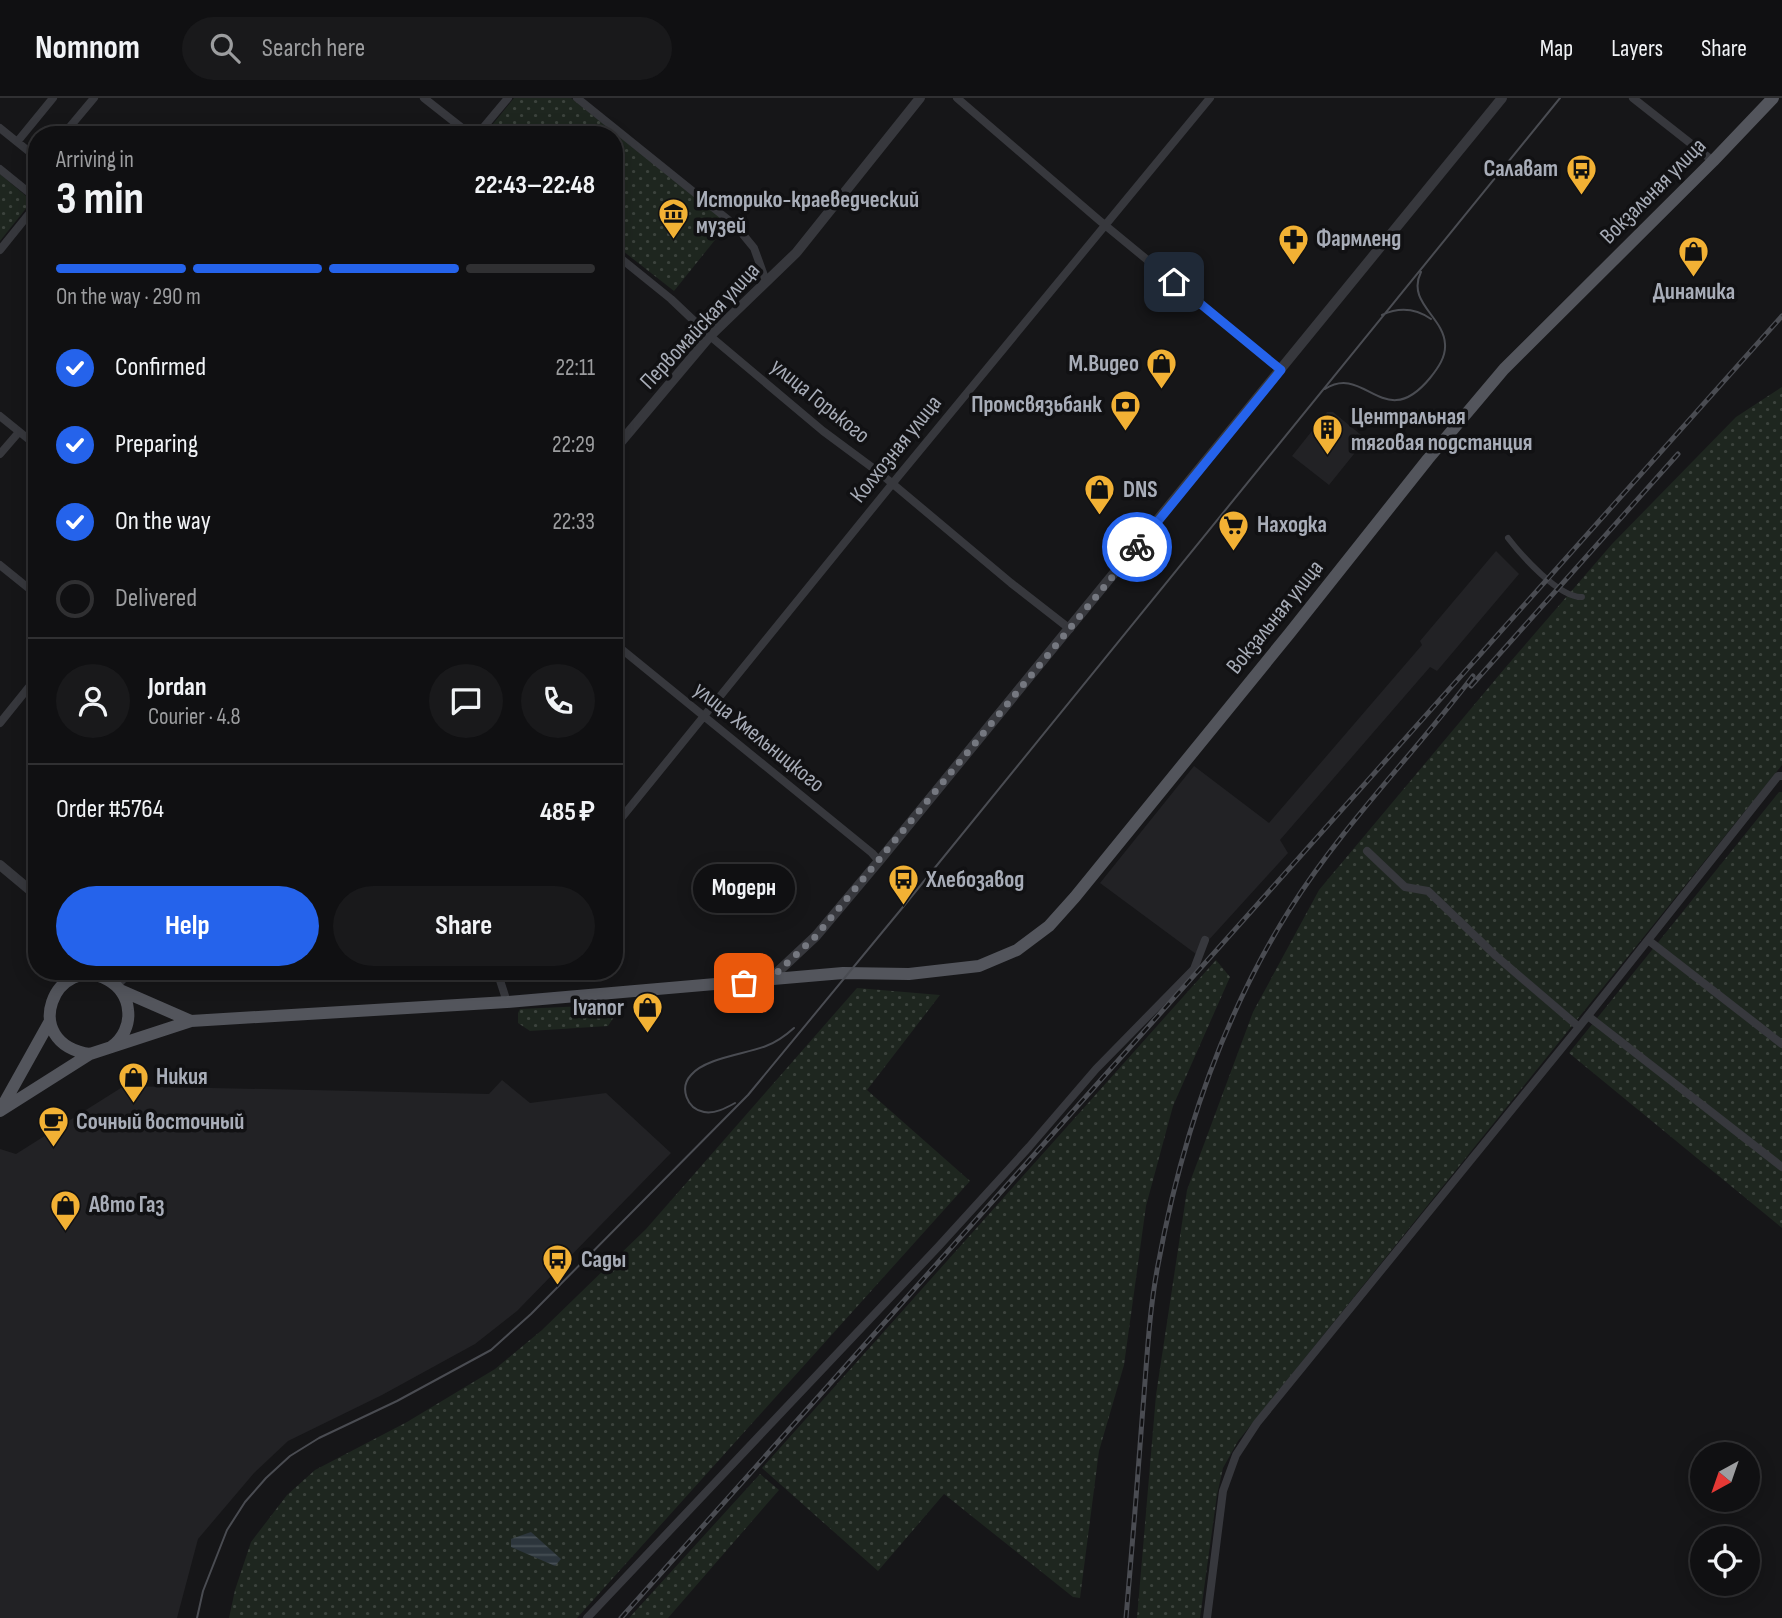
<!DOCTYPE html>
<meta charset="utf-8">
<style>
:root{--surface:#101012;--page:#19191b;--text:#f1f3f6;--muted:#9c9d9f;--line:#303032;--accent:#2563eb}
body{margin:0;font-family:"Sofia Sans Condensed",sans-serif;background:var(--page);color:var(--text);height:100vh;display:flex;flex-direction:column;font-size:26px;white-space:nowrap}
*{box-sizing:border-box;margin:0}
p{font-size:23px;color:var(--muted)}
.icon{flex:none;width:38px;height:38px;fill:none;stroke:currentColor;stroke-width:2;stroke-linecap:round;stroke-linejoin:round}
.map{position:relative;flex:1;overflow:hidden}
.details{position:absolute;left:28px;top:28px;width:595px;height:854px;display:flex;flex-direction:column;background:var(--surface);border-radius:28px;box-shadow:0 4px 18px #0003,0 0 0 2px var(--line)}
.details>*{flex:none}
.needle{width:46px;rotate:220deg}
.tools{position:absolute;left:1690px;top:1344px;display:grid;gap:14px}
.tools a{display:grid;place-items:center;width:70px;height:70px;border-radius:50%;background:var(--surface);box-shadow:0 4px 18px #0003,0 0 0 2px var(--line);font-size:35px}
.pin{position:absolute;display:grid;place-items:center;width:60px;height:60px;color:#fff;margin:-30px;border-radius:14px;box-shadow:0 4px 10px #0006}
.courier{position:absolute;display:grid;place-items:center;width:70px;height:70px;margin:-35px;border:5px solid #2563eb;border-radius:50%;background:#fff;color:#222;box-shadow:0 2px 9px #0007}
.bubble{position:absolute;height:49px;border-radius:24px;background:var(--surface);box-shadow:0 4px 18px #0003,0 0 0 2px var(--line);font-size:23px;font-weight:700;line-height:49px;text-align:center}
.overview em{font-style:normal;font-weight:700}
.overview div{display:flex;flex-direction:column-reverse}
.overview{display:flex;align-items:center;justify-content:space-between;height:119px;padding:0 28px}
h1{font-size:46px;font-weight:700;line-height:52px}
.bar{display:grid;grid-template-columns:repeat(4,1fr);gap:10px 7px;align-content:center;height:84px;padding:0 28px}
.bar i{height:9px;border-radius:5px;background:var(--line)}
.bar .current{background:var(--accent)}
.bar p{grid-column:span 4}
.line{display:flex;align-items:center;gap:18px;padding:0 28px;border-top:2px solid var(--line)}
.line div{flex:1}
.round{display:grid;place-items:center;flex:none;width:74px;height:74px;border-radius:37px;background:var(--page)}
ol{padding:0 28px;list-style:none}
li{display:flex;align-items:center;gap:21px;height:77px}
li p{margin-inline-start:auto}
li .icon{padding:7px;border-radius:50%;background:var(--accent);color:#fff;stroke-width:4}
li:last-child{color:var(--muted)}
li i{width:38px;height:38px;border:4px solid var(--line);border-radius:50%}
.primary-button{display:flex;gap:14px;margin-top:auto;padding:14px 28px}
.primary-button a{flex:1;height:80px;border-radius:42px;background:var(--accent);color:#fff;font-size:28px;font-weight:700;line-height:80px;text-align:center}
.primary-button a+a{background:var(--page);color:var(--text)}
header{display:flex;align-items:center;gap:42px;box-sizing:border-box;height:98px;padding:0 35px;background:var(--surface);border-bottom:2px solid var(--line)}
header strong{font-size:33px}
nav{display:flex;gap:38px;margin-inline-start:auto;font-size:24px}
.search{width:490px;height:63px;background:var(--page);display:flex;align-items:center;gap:18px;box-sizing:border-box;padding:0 24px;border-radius:38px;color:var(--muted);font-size:26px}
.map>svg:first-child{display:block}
.built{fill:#222225}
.green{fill:url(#green-dots)}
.water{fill:url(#water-rules)}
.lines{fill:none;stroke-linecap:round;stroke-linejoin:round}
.pedestrian{stroke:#37383d;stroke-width:6}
.minor{stroke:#37383d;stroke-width:8}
.tertiary{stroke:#37383d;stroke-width:10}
.primary{stroke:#53555c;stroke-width:12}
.tram{stroke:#4a4c52;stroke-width:2}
.rail-casing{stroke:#4a4c52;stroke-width:5}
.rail{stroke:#111113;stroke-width:2.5;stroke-dasharray:8;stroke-linecap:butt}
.done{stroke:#757880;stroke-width:7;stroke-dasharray:0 12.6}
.route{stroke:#2563eb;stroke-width:9}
.labels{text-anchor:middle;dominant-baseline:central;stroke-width:7;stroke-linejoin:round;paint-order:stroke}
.poi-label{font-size:23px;font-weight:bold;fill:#a8adb8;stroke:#111113;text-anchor:start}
.street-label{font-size:23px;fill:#a8adb8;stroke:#111113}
</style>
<header>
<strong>Nomnom</strong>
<div class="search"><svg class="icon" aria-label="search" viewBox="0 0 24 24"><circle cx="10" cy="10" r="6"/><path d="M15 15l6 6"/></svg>Search here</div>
<nav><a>Map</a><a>Layers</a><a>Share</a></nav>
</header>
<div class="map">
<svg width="1782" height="1520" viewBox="0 0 1782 1520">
<defs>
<pattern id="green-dots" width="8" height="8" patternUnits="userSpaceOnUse" patternTransform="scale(1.75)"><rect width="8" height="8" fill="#1e261f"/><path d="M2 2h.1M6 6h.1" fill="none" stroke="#3c433d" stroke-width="1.8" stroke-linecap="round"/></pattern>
<pattern id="water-rules" width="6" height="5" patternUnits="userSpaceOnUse" patternTransform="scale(1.75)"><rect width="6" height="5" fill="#2c353c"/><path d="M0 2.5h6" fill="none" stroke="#485056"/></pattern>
</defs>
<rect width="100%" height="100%" fill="#161618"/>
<path class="built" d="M 1327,314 L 1333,314 L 1366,341 L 1329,387 L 1292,358 Z
M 1496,453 L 1519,476 L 1437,573 L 1430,569 L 1280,742 L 1288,755 L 1196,856 L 1100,785 L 1194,668 L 1269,725 L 1422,547 L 1420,543 Z
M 502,982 L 530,1005 L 606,995 L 671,1055 L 517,1213 L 475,1246 L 382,1297 L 288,1343 L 254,1375 L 198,1441 L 177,1520 L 0,1520 L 0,1051 L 16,1056 L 124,988 L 489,996 Z"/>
<path class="green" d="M 514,0 L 571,0 L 726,123 L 723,132 L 674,193 L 614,146 L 614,37 L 484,37 Z
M 0,76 L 32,103 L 0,143 Z
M 1782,289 L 1782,667 L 1238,1343 L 1223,1370 L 1217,1397 L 1200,1520 L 1137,1520 L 1156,1297 L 1187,1092 L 1253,914 L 1319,792 L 1505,570 L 1612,446 L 1736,319 Z
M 1779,694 L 1782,694 L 1782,1130 L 1569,955 Z
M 1216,862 L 1230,879 L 1173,1008 L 1146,1108 L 1124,1267 L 1099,1353 L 1080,1500 L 1073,1499 L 944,1396 L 878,1473 L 762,1370 Z
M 857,890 L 940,897 L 867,992 L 970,1083 L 577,1520 L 229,1520 L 235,1492 L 251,1444 L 287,1397 L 315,1372 L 407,1324 L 495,1271 L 542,1232 L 646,1131 Z
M 606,907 L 614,919 L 608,928 L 530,933 L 518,925 L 518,915 L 520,911 Z
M 760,1376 L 779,1392 L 668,1520 L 629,1520 Z"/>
<path class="water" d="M 531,1434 L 561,1461 L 555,1468 L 511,1449 L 511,1441 Z"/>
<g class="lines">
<path class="pedestrian" d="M 1508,440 C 1521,457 1559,500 1582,499"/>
<path class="minor" d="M 424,0 L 471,37
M 577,0 L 736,128 L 754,150 L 766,183
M 957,0 L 1100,123 L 1281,272
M 1633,0 L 1713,63
M 0,30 L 37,60
M 63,37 L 94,0
M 477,37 L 508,0
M 17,44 L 53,0
M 0,71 L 37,101
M 0,152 L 37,106
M 614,155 L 671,201 L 710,238 L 823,333 L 881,376 L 1011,485 L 1070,531
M 0,318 L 37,348
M 0,356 L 19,334
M 0,467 L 37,497
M 614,545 L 872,755 L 879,763
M 0,625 L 37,579
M 614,729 L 897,380 L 1210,0
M 1367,753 L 1405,789 L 1428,793 L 1496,858 L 1579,929
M 1648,842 L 1782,946
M 497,873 L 507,904
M 1588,918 L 1782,1069
M 587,1520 L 938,1149 L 1029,1049 L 1096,971 L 1194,871 L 1205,842
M 1207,1520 L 1223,1393 L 1236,1357 L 1257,1325 L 1579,929 L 1778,678 L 1782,678"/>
<path class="tertiary" d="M 614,352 L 710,238 L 796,155 L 920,0
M 0,767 L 37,798
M 769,882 L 816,838 L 879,763 L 1502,0
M 116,887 L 130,873"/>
<path class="primary" d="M 120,892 L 191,923
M 90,956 C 17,945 56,853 108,882 C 119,888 127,899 128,912 C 130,926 123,941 111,949
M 2,1009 L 50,923
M 0,1013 L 90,956 L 191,923 L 507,904 L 843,875 L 909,876 L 979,868 L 1017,852 L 1049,828 L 1075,799 L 1289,536 L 1428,361 L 1504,271 L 1713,63 L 1773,0"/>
<path class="tram" d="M 1382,217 C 1399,209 1415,210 1431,221
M 1325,291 C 1365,265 1384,336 1430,280 C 1438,270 1446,259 1445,246 C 1444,219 1406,204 1421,174
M 735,1005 C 726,1010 715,1016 704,1014 C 687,1011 679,990 691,977 C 705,960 746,956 766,948 C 777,944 785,938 794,930
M 197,1520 L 203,1493 L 227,1432 L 245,1404 L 266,1380 L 290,1358 L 319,1340 L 397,1303 L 491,1252 L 531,1216 L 748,997 L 903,809 L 1560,0"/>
<defs>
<path id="rail" d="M 1471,588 L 1678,356
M 621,1520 L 1782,218
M 1126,1520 C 1132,1450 1138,1379 1143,1309 C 1147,1262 1149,1213 1158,1167 C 1181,1042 1222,919 1290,811 C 1343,727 1413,657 1473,578"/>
</defs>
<use href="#rail" class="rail-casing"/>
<use href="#rail" class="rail"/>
</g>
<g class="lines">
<path class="done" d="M 744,885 L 768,883 L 816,838 L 1137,449"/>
<path class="route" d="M 1137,449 L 1281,272 L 1174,184"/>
</g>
<defs>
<symbol id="bus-pin" viewBox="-11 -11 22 30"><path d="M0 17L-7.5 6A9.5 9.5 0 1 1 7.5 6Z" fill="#f2b134" stroke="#111113"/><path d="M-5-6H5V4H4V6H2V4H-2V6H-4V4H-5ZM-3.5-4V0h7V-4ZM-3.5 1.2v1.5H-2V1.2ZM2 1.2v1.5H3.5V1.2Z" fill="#111"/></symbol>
<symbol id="museum-pin" viewBox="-11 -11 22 30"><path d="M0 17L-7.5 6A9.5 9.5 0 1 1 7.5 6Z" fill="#f2b134" stroke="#111113"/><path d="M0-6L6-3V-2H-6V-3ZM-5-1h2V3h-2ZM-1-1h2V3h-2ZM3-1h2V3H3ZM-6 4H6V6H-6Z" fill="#111"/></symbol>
<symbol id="pharmacy-pin" viewBox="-11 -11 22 30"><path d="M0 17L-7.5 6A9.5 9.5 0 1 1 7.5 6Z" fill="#f2b134" stroke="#111113"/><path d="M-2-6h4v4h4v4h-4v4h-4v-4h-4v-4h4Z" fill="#111"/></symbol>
<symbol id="shop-pin" viewBox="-11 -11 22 30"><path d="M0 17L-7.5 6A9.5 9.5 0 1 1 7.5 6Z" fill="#f2b134" stroke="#111113"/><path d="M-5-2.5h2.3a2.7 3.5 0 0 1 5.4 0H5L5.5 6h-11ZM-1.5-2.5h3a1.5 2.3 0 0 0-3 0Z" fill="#111"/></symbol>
<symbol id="bank-pin" viewBox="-11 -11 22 30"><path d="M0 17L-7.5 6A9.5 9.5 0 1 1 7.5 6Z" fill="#f2b134" stroke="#111113"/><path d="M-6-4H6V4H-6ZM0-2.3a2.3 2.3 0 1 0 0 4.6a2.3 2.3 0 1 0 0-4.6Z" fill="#111"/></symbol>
<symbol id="building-pin" viewBox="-11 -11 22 30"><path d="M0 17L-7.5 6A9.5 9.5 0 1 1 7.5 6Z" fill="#f2b134" stroke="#111113"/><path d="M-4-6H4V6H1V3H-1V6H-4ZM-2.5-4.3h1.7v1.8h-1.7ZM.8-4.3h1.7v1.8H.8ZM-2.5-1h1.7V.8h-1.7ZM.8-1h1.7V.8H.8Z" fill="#111"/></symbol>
<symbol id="supermarket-pin" viewBox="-11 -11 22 30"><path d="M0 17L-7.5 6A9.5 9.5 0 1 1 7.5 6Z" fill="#f2b134" stroke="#111113"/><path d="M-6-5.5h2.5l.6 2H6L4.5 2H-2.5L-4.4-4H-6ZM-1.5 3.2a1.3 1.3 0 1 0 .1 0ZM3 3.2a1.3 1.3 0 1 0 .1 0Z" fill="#111"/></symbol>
<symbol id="cafe-pin" viewBox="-11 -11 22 30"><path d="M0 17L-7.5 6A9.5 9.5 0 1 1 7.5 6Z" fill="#f2b134" stroke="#111113"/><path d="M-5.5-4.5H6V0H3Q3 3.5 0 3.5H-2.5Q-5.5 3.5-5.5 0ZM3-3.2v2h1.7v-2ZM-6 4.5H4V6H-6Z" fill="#111"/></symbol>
</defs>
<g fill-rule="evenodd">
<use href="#bus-pin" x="1564" y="54" width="35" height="47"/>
<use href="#museum-pin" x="656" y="98" width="35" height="47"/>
<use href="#pharmacy-pin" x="1276" y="124" width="35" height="47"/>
<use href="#shop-pin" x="1676" y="136" width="35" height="47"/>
<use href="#shop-pin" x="1144" y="248" width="35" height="47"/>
<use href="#bank-pin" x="1108" y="290" width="35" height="47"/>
<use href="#building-pin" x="1310" y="314" width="35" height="47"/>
<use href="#shop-pin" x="1082" y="374" width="35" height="47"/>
<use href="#supermarket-pin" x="1216" y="410" width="35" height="47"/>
<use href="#bus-pin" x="886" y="764" width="35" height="47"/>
<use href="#shop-pin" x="630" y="892" width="35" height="47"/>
<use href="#shop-pin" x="116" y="962" width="35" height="47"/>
<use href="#cafe-pin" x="36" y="1006" width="35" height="47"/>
<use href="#shop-pin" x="48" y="1090" width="35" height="47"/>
<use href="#bus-pin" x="540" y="1144" width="35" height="47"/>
</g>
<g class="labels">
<g class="poi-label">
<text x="1558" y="71" text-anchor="end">Салават</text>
<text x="696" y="102">Историко-краеведческий<tspan x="696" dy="26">музей</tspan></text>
<text x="1316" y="141">Фармленд</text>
<text x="1694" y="194" text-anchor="middle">Динамика</text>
<text x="1139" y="266" text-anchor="end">М.Видео</text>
<text x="1102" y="307" text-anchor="end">Промсвязьбанк</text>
<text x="1351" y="319">Центральная<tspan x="1351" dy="26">тяговая подстанция</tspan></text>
<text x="1123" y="392">DNS</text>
<text x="1257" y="427">Находка</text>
<text x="926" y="782">Хлебозавод</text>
<text x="624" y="910" text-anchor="end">Ivanor</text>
<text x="156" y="979">Никия</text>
<text x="76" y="1024">Сочный восточный</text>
<text x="89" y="1107">Авто Газ</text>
<text x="581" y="1162">Сады</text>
</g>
<g class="street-label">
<text transform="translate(1653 93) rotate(-45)">Вокзальная улица</text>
<text transform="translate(700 228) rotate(-47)">Первомайская улица</text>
<text transform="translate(820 303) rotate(39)">улица Горького</text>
<text transform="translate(896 351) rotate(-51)">Колхозная улица</text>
<text transform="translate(1275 519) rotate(-51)">Вокзальная улица</text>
<text transform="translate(759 639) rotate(39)">улица Хмельницкого</text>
</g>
</g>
</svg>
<div class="tools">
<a><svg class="needle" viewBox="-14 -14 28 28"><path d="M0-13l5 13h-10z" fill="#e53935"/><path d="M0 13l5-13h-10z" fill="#9c9d9f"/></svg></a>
<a><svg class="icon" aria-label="locate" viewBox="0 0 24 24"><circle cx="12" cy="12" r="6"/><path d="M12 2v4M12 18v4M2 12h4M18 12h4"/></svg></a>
</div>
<div class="pin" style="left:744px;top:885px;background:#ea580c"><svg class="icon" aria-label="bag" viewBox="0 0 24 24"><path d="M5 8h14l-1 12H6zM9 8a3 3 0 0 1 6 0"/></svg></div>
<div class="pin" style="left:1174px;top:184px;background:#1f2937"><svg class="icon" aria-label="home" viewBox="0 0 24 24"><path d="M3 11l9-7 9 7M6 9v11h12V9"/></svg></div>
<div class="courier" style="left:1137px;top:449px"><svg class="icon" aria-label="bike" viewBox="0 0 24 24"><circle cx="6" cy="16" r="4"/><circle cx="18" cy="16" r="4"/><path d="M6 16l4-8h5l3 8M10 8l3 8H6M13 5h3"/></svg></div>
<div class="bubble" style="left:693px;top:766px;width:102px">Модерн</div>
<section class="details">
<div class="overview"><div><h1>3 min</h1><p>Arriving in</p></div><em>22:43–22:48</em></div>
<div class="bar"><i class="current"></i><i class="current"></i><i class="current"></i><i></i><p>On the way · 290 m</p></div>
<ol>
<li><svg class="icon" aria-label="check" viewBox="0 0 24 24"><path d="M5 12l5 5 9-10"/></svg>Confirmed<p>22:11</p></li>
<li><svg class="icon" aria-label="check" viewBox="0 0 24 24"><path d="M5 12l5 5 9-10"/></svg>Preparing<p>22:29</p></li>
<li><svg class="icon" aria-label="check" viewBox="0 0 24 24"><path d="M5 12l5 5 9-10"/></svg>On the way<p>22:33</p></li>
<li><i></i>Delivered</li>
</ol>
<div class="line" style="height:126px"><a class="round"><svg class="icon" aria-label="person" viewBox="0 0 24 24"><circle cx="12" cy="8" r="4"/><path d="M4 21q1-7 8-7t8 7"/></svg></a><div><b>Jordan</b><p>Courier · 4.8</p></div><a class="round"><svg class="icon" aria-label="chat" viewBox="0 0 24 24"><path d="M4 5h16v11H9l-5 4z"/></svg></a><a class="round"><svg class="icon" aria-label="phone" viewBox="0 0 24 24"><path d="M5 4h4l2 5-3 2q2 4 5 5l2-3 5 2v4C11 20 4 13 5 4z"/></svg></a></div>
<div class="line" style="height:91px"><div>Order #5764</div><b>485 ₽</b></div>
<div class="primary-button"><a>Help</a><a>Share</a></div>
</section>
</div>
